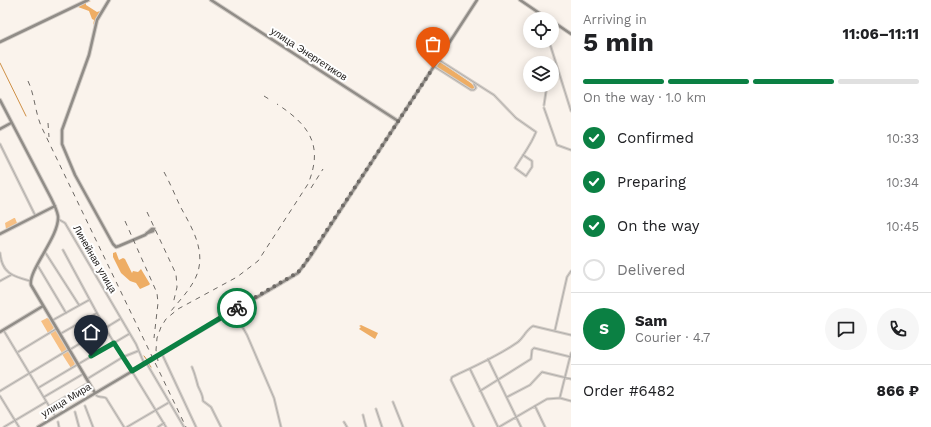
<!DOCTYPE html>
<meta charset="utf-8">
<style>
:root{--surface:#fff;--page:#f6f6f6;--text:#202124;--muted:#757577;--line:#e0e0e0;--accent:#0b8043}
body{margin:0;font-family:"Work Sans",sans-serif;background:var(--page);color:var(--text);height:100vh;display:flex;flex-direction:column;font-size:15px;white-space:nowrap}
*{box-sizing:border-box;margin:0}
p{font-size:13px;color:var(--muted)}
.icon{flex:none;width:22px;height:22px;fill:none;stroke:currentColor;stroke-width:2;stroke-linecap:round;stroke-linejoin:round}
.map{position:relative;flex:1;overflow:hidden}
.sheet{display:flex;flex-direction:column;background:var(--surface);width:360px}
.sheet>*{flex:none}
.controls{position:absolute;left:523px;top:12px;display:grid;gap:8px}
.controls a{display:grid;place-items:center;width:36px;height:36px;border-radius:50%;background:var(--surface);box-shadow:0 2px 10px #0003;font-size:20px}
.pin{position:absolute;display:grid;place-items:center;width:34px;height:34px;color:#fff;margin:-41px -17px;border-radius:50% 50% 50% 0;rotate:-45deg;box-shadow:0 0 4px #0007}
.pin .icon{rotate:45deg}
.courier{position:absolute;display:grid;place-items:center;width:40px;height:40px;margin:-20px;border:3px solid #0b8043;border-radius:50%;background:#fff;color:#222;box-shadow:0 1px 5px #0007}
.head em{font-style:normal;font-weight:700}
.head div{display:flex;flex-direction:column-reverse}
.head{display:flex;align-items:center;justify-content:space-between;height:68px;padding:0 12px}
h1{font-size:26px;font-weight:700;line-height:30px}
.bar{display:grid;grid-template-columns:repeat(4,1fr);gap:6px 4px;align-content:center;height:48px;padding:0 12px}
.bar i{height:5px;border-radius:3px;background:var(--line)}
.bar .selected{background:var(--accent)}
.bar p{grid-column:span 4}
.line{display:flex;align-items:center;gap:10px;padding:0 12px;border-top:1px solid var(--line)}
.line div{flex:1}
.round{display:grid;place-items:center;flex:none;width:42px;height:42px;border-radius:21px;background:var(--page)}
ol{padding:0 12px;list-style:none}
li{display:flex;align-items:center;gap:12px;height:44px}
li p{margin-inline-start:auto}
li .icon{padding:4px;border-radius:50%;background:var(--accent);color:#fff;stroke-width:4}
li:last-child{color:var(--muted)}
li i{width:22px;height:22px;border:2px solid var(--line);border-radius:50%}
main{display:flex;flex:1;min-height:0}
.map>svg:first-child{display:block}
.green{fill:#f7c084}
.forest{fill:#eead64}
.lines{fill:none;stroke-linecap:round;stroke-linejoin:round}
.stream{stroke:#ce8f45;stroke-width:1}
.street-casing{stroke:#d3cdc7;stroke-width:3}
.secondary-casing{stroke:#d3cdc7;stroke-width:4.5}
.street{stroke:#b1aeab;stroke-width:1}
.secondary{stroke:#908c87;stroke-width:2.5}
.rail{stroke:#6d6965;stroke-width:1;stroke-dasharray:5 5;stroke-linecap:butt}
.done{stroke:#6e6a66;stroke-width:4;stroke-dasharray:0 7.2}
.route{stroke:#0b8043;stroke-width:5}
.labels{text-anchor:middle;dominant-baseline:central;stroke-width:4;stroke-linejoin:round;paint-order:stroke}
.street-label{font-size:10px;fill:#23201e;stroke:#fff}
</style>
<main>
<div class="map">
<svg width="571" height="427" viewBox="0 0 571 427">
<rect width="100%" height="100%" fill="#faf3ec"/>
<path class="green" d="M 14,218 L 15,218 L 17,223 L 6,229 L 5,223 Z
M 47,318 L 49,319 L 54,328 L 48,333 L 41,321 Z
M 54,331 L 56,331 L 67,349 L 62,353 L 50,333 Z
M 67,352 L 69,352 L 75,364 L 71,368 L 62,354 Z"/>
<path class="forest" d="M 88,1 L 91,1 L 86,3 L 86,5 L 97,12 L 100,11 L 93,25 L 94,20 L 92,19 L 89,11 L 78,7 Z
M 440,62 L 471,83 L 474,86 L 474,88 L 472,90 L 438,69 L 437,66 Z
M 116,252 L 119,260 L 123,258 L 125,259 L 132,273 L 133,271 L 138,272 L 141,269 L 150,284 L 149,285 L 140,289 L 136,283 L 130,281 L 121,273 L 113,257 L 113,253 Z
M 361,325 L 378,333 L 375,339 L 359,329 L 361,327 L 359,326 Z"/>
<g class="lines">
<path class="stream" d="M 0,63 L 26,116
M 144,356 L 147,360
M 148,363 L 151,367"/>
<defs>
<path id="street" d="M 549,41 L 571,111
M 439,60 L 494,95 L 516,118 L 536,132 C 531,145 522,156 515,168 L 526,176 L 532,167 L 532,161 L 523,155
M 435,67 L 471,90 L 474,90 L 476,88 L 474,84
M 544,105 L 547,85
M 544,108 L 557,145 L 571,150
M 0,144 L 35,215
M 58,219 L 65,223 L 136,344 L 144,363
M 63,250 L 105,328 L 131,370
M 45,252 L 79,305
M 0,253 C 2,273 12,276 30,281
M 38,266 L 66,313
M 0,281 L 11,275
M 234,312 L 247,335 L 274,398 L 281,427
M 53,320 L 89,300
M 555,330 L 567,277 L 571,271
M 4,331 L 55,416
M 60,334 L 97,313
M 71,349 L 120,319
M 18,352 L 56,329
M 162,354 L 196,427
M 488,359 L 521,427
M 147,364 L 184,427
M 192,367 C 195,374 196,379 198,386 C 200,391 203,395 203,401 L 211,407 L 221,427
M 470,369 L 498,427
M 133,373 L 166,427
M 87,379 L 123,357 L 138,351
M 38,388 L 129,334
M 0,391 L 68,350
M 480,391 L 531,359 L 532,350 L 534,348 L 571,357
M 96,395 C 98,398 102,396 106,398 L 124,427
M 0,396 L 19,427
M 44,397 L 83,374
M 507,397 L 530,385 L 542,372 L 571,379
M 560,397 L 571,353
M 393,402 L 403,427
M 50,406 L 88,383
M 85,406 L 93,427
M 535,406 L 545,427
M 376,409 L 382,427
M 75,412 L 79,427
M 363,415 L 366,427
M 58,422 L 59,427
M 344,422 L 347,427
M 4,427 L 46,402
M 127,427 L 168,403
M 158,427 L 164,423
M 474,427 L 451,380 L 452,377 C 475,366 498,356 518,342 C 524,337 526,330 533,326 L 571,335
M 499,427 L 547,399 L 560,398 L 571,401"/>
<path id="secondary" d="M 109,0 L 97,20 L 89,55 L 62,130 L 62,144 L 75,175 L 113,244 L 116,247 L 119,246 L 145,235 L 152,229 L 154,229 L 153,231 L 147,233
M 211,0 L 398,121
M 520,0 L 548,19
M 552,21 L 571,34
M 0,42 L 88,0
M 0,100 L 51,198 C 54,204 57,210 58,216 C 60,236 28,270 31,285 L 95,393
M 0,129 L 11,123
M 0,234 L 55,206
M 0,332 L 43,306
M 38,427 L 298,273 L 310,257 L 477,0"/>
</defs>
<use href="#street" class="street-casing"/>
<use href="#secondary" class="secondary-casing"/>
<use href="#street" class="street"/>
<use href="#secondary" class="secondary"/>
<path class="rail" d="M 28,81 C 35,96 35,113 42,128 L 186,427
M 264,96 L 272,101
M 48,123 L 49,137
M 164,172 C 170,183 175,195 180,206 C 192,228 208,253 195,279 C 189,291 179,301 171,311
M 311,188 L 323,169
M 147,212 L 176,274 L 177,287 L 173,304
M 125,221 L 157,293 L 158,303 L 154,338
M 158,361 L 156,350 L 157,338 L 161,327 L 166,319 L 178,309 L 237,277 L 258,261 L 308,184 C 324,145 309,125 277,104"/>
</g>
<g class="lines">
<path class="done" d="M 237,308 L 297,273 L 302,268 L 433,68"/>
<path class="route" d="M 91,356 L 114,343 L 132,371 L 237,308"/>
</g>
<g class="labels">
<g class="street-label">
<text transform="translate(309 54) rotate(33)">улица Энергетиков</text>
<text transform="translate(95 259) rotate(60)">Линейная улица</text>
<text transform="translate(66 400) rotate(-31)">улица Мира</text>
</g>
</g>
</svg>
<div class="controls">
<a><svg class="icon" aria-label="locate" viewBox="0 0 24 24"><circle cx="12" cy="12" r="6"/><path d="M12 2v4M12 18v4M2 12h4M18 12h4"/></svg></a>
<a><svg class="icon" aria-label="layers" viewBox="0 0 24 24"><path d="M12 4l9 5-9 5-9-5zM3 14l9 5 9-5"/></svg></a>
</div>
<div class="pin" style="left:433px;top:68px;background:#ea580c"><svg class="icon" aria-label="bag" viewBox="0 0 24 24"><path d="M5 8h14l-1 12H6zM9 8a3 3 0 0 1 6 0"/></svg></div>
<div class="pin" style="left:91px;top:356px;background:#1f2937"><svg class="icon" aria-label="home" viewBox="0 0 24 24"><path d="M3 11l9-7 9 7M6 9v11h12V9"/></svg></div>
<div class="courier" style="left:237px;top:308px"><svg class="icon" aria-label="bike" viewBox="0 0 24 24"><circle cx="6" cy="16" r="4"/><circle cx="18" cy="16" r="4"/><path d="M6 16l4-8h5l3 8M10 8l3 8H6M13 5h3"/></svg></div>
</div>
<section class="sheet">
<div class="head"><div><h1>5 min</h1><p>Arriving in</p></div><em>11:06–11:11</em></div>
<div class="bar"><i class="selected"></i><i class="selected"></i><i class="selected"></i><i></i><p>On the way · 1.0 km</p></div>
<ol>
<li><svg class="icon" aria-label="check" viewBox="0 0 24 24"><path d="M5 12l5 5 9-10"/></svg>Confirmed<p>10:33</p></li>
<li><svg class="icon" aria-label="check" viewBox="0 0 24 24"><path d="M5 12l5 5 9-10"/></svg>Preparing<p>10:34</p></li>
<li><svg class="icon" aria-label="check" viewBox="0 0 24 24"><path d="M5 12l5 5 9-10"/></svg>On the way<p>10:45</p></li>
<li><i></i>Delivered</li>
</ol>
<div class="line" style="height:72px"><b class="round" style="background:var(--accent);color:#fff">S</b><div><b>Sam</b><p>Courier · 4.7</p></div><a class="round"><svg class="icon" aria-label="chat" viewBox="0 0 24 24"><path d="M4 5h16v11H9l-5 4z"/></svg></a><a class="round"><svg class="icon" aria-label="phone" viewBox="0 0 24 24"><path d="M5 4h4l2 5-3 2q2 4 5 5l2-3 5 2v4C11 20 4 13 5 4z"/></svg></a></div>
<div class="line" style="height:52px"><div>Order #6482</div><b>866 ₽</b></div>
</section>
</main>
